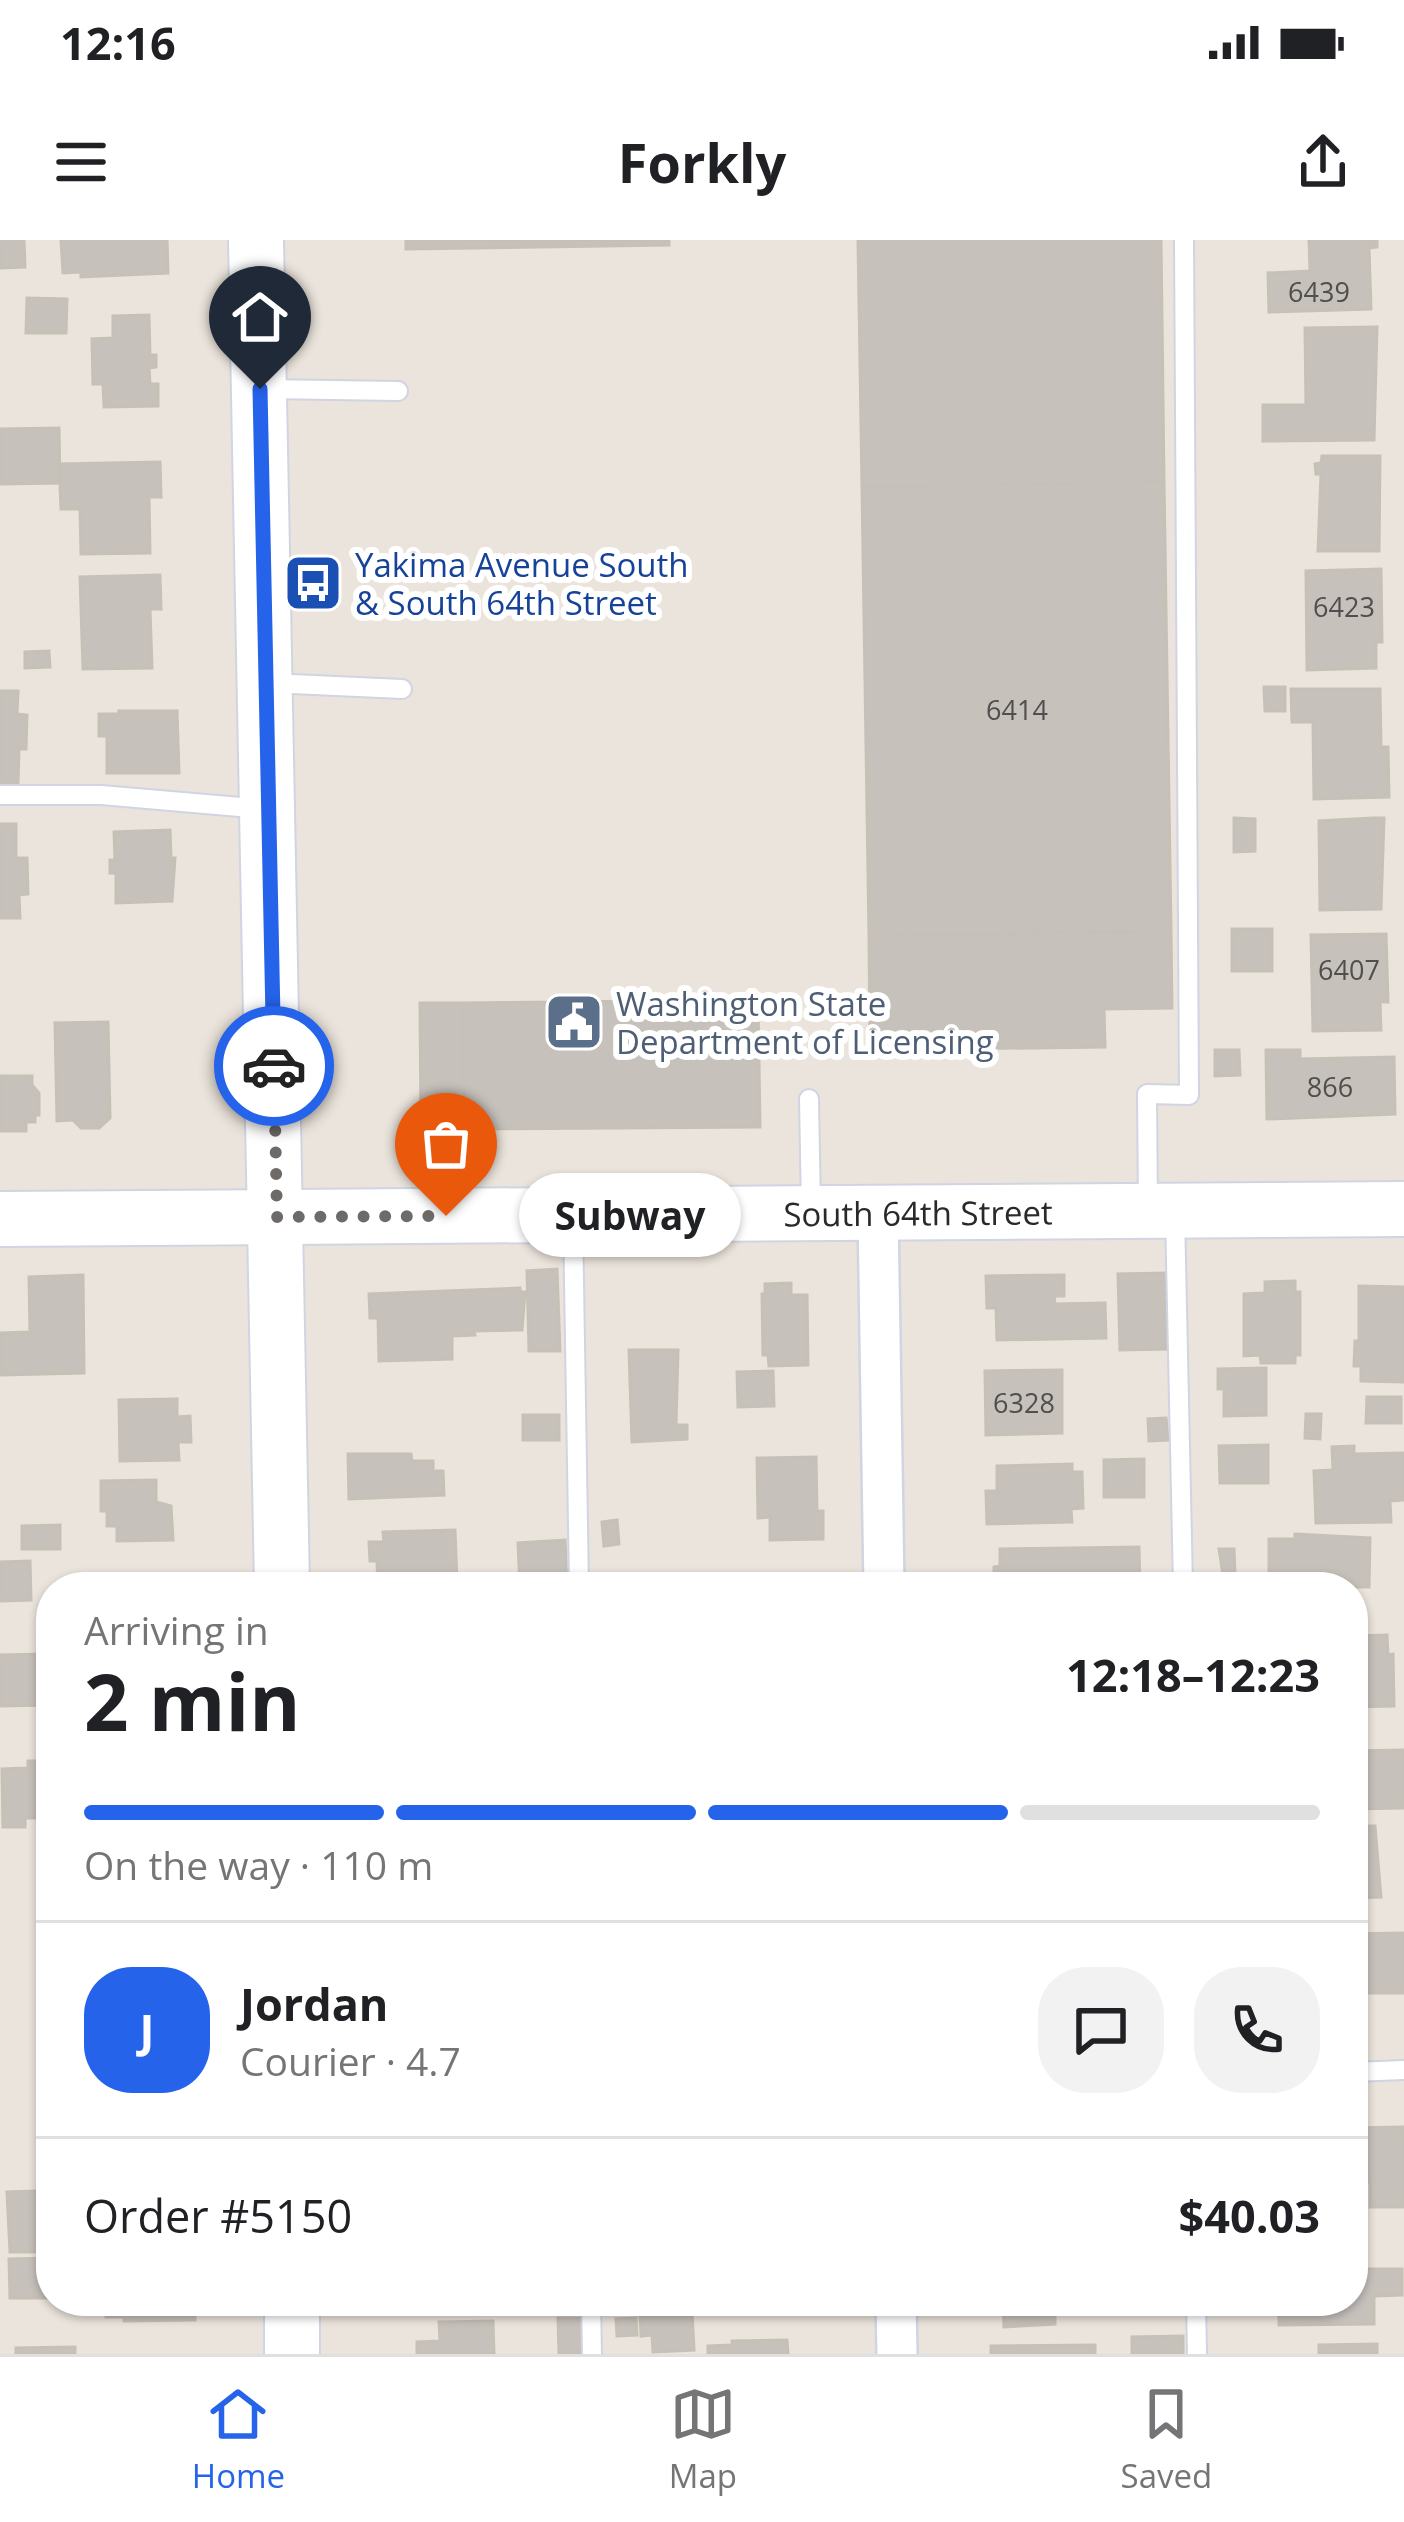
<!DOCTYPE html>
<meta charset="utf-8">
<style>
:root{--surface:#fff;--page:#f2f2f2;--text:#202124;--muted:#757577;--line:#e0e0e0;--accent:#2563eb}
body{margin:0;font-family:"Open Sans",sans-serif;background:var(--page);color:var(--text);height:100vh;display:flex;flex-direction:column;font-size:45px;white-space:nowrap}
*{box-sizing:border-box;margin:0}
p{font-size:39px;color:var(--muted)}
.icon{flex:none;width:66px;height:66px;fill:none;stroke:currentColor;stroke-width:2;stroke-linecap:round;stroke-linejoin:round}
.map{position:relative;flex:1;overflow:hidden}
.details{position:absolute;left:36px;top:1332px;width:1332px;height:744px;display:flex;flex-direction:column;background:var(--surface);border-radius:48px;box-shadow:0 3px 9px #0004}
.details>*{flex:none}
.pin{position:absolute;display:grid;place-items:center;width:102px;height:102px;color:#fff;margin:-123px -51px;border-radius:50% 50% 50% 0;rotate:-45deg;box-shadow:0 0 12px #0007}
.pin .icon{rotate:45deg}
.courier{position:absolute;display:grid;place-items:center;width:120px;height:120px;margin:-60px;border:9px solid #2563eb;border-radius:50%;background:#fff;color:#222;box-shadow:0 3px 15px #0007}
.bubble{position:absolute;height:84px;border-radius:42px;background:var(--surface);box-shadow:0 3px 9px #0004;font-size:39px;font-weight:700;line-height:84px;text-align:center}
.summary em{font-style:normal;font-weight:700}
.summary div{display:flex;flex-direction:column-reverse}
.summary{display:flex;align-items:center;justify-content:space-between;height:204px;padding:0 48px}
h1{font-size:78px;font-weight:700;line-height:90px}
.bar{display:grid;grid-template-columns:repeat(4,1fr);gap:18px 12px;align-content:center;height:144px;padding:0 48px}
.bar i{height:15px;border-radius:9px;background:var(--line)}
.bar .active{background:var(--accent)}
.bar p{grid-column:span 4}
.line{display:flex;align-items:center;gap:30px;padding:0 48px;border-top:3px solid var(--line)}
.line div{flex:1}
.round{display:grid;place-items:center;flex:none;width:126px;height:126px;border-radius:48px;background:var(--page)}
.status{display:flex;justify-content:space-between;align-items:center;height:84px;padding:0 60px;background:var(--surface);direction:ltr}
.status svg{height:33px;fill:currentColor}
header{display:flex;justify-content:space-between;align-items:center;height:156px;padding:0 48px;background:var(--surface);font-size:54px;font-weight:700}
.dock{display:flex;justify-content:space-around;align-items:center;height:168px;border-top:3px solid var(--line);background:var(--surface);font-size:33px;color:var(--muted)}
.dock a{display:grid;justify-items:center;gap:6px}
.dock .active{color:var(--accent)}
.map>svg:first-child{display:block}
.building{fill:#c6c1bb;stroke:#c6c0b6;stroke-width:3}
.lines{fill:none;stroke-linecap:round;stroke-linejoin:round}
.lane-casing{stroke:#d1d4e1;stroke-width:22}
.street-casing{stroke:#d1d4e1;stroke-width:44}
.secondary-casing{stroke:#d1d4e1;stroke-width:58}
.lane{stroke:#fff;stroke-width:18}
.street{stroke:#fff;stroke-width:39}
.secondary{stroke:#fff;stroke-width:54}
.done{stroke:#6d6a68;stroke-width:12;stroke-dasharray:0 21.6}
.route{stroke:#2563eb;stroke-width:15}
.labels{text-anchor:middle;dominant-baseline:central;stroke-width:12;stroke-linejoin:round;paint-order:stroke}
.number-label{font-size:27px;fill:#504f4e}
.transit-label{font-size:33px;fill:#164399;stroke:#fff;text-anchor:start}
.service-label{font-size:33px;fill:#4e5e75;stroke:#fff;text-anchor:start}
.street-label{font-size:33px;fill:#292929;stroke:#fff}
</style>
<div class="status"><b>12:16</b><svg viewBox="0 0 49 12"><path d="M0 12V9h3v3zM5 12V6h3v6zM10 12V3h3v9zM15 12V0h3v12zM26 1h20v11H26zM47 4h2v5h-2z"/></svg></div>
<header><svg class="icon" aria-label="menu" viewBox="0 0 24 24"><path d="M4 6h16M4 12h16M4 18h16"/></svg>Forkly<svg class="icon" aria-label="share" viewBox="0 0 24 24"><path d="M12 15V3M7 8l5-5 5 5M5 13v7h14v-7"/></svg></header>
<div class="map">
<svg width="1404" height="2114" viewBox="0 0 1404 2114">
<rect width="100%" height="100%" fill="#ebe4dc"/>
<path class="building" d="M 0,0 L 24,0 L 25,27 L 0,28 Z
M 61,0 L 167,0 L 168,33 L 81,37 L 81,32 L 63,33 Z
M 406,0 L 669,0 L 669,5 L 406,9 Z
M 858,0 L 1161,0 L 1164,242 L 862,247 Z
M 1309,0 L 1377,0 L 1377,7 L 1369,8 L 1371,69 L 1269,72 L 1268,33 L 1310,31 Z
M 27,58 L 67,59 L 66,93 L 26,93 Z
M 149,75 L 150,115 L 156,115 L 156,127 L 149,128 L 150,144 L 158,144 L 158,166 L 104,167 L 103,144 L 93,144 L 92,99 L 113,98 L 113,76 Z
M 1377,87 L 1374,200 L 1263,201 L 1263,165 L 1306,165 L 1305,88 Z
M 59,188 L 60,243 L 0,244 L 0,189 Z
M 1322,216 L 1380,216 L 1379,311 L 1318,311 L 1321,234 L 1316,234 L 1315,224 L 1321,223 Z
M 160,222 L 161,257 L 149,257 L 150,313 L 81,314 L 80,269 L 61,269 L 59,224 Z
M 1164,242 L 1171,691 L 869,696 L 862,247 Z
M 1381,329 L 1382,402 L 1376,402 L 1376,428 L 1307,430 L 1306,331 Z
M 160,335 L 161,369 L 150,369 L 152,428 L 83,429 L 80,337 Z
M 49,411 L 50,427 L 25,428 L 25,412 Z
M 1264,447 L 1285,447 L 1285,471 L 1265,471 Z
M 1291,449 L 1380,449 L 1381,507 L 1388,507 L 1389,557 L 1314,559 L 1313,482 L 1292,482 Z
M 0,451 L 18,451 L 17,474 L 27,475 L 26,509 L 19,509 L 18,544 L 0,544 Z
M 119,471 L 177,471 L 179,533 L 107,533 L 107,496 L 99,496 L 99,474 L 119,474 Z
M 1234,578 L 1255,579 L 1255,611 L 1234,612 Z
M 1373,578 L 1384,578 L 1381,669 L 1320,670 L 1319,581 Z
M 0,584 L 16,584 L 16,618 L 27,618 L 28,654 L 19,655 L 20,678 L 0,678 Z
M 170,590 L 171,618 L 175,618 L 172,661 L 116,663 L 116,633 L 110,633 L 110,620 L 115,620 L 114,592 Z
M 1232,689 L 1272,689 L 1272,731 L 1232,731 Z
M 1171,691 L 1172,768 L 1104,769 L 1105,807 L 870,810 L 869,696 Z
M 1386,694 L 1388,762 L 1380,762 L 1381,790 L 1313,791 L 1311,695 Z
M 758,760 L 760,887 L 464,889 L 463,763 Z
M 420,763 L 463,763 L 464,889 L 421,889 Z
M 108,782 L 110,878 L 99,888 L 81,888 L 73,880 L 57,881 L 55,783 Z
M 1215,810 L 1239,810 L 1240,835 L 1215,836 Z
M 1266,810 L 1300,810 L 1300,819 L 1394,817 L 1395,874 L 1267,879 Z
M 0,836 L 32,836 L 32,845 L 39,853 L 39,875 L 35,875 L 35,882 L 26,882 L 26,891 L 0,891 Z
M 557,1029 L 560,1111 L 529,1111 L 527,1031 Z
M 1167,1033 L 1169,1109 L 1120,1110 L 1118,1034 Z
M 83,1035 L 84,1133 L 1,1135 L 0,1093 L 30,1092 L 29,1037 Z
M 1064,1035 L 1064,1056 L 1054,1056 L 1055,1064 L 1105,1063 L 1106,1098 L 997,1100 L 996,1068 L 987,1068 L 986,1036 Z
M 1295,1041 L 1295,1052 L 1300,1052 L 1300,1115 L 1295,1115 L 1295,1123 L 1261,1123 L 1260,1115 L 1244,1116 L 1244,1054 L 1265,1053 L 1265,1042 Z
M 791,1043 L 791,1055 L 807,1055 L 808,1125 L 769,1126 L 768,1115 L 763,1115 L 762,1054 L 765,1054 L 765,1044 Z
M 1359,1046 L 1404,1047 L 1404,1142 L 1361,1141 L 1361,1126 L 1354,1126 L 1355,1101 L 1359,1101 Z
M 520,1048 L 520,1052 L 525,1052 L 522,1090 L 474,1091 L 475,1095 L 452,1096 L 452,1119 L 379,1121 L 378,1078 L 370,1078 L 369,1054 Z
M 629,1110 L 678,1110 L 676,1185 L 687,1185 L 687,1199 L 632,1202 Z
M 1266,1128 L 1266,1175 L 1224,1176 L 1224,1149 L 1218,1149 L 1218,1129 Z
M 1062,1130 L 1062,1193 L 986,1195 L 985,1131 Z
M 773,1131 L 774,1166 L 738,1167 L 737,1132 Z
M 1367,1157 L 1401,1157 L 1401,1183 L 1366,1183 Z
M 177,1159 L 177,1177 L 190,1176 L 191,1202 L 178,1202 L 179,1220 L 120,1221 L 119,1160 Z
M 1306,1174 L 1321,1174 L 1320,1199 L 1305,1198 Z
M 523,1175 L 559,1175 L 559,1200 L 523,1200 Z
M 1166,1178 L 1168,1200 L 1149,1201 L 1148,1179 Z
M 1268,1205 L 1268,1243 L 1220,1243 L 1219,1206 Z
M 1354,1206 L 1354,1214 L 1404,1213 L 1404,1260 L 1390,1261 L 1391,1282 L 1316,1283 L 1314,1231 L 1333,1230 L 1332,1207 Z
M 348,1214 L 411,1214 L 412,1221 L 433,1221 L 433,1231 L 443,1231 L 444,1255 L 349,1259 Z
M 816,1217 L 817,1271 L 823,1271 L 823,1299 L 770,1300 L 770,1277 L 758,1278 L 757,1218 Z
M 1144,1219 L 1144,1257 L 1104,1257 L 1104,1220 Z
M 1072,1224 L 1072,1232 L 1082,1232 L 1083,1268 L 1071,1269 L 1072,1282 L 987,1284 L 986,1251 L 997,1251 L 997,1226 Z
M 156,1240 L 156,1262 L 171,1266 L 173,1300 L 117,1301 L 117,1286 L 107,1286 L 107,1271 L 101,1271 L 101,1241 Z
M 617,1280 L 619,1304 L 604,1306 L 602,1282 Z
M 60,1285 L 60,1309 L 22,1309 L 22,1286 Z
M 455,1290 L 457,1342 L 378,1347 L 377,1321 L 370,1321 L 369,1302 L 384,1302 L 383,1292 Z
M 1295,1294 L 1370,1298 L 1369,1347 L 1297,1347 L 1297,1342 L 1269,1342 L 1269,1299 L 1295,1299 Z
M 565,1300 L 567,1347 L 520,1347 L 518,1303 Z
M 1139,1307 L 1140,1347 L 994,1347 L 994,1327 L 1000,1326 L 1000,1309 Z
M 1219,1309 L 1234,1309 L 1235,1334 L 1223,1335 Z
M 30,1321 L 31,1360 L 0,1361 L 0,1322 Z
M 761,1341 L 761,1347 L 710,1347 L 710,1344 Z
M 165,1342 L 165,1347 L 91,1347 L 102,1347 L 103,1343 Z
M 1387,1395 L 1388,1415 L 1393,1414 L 1394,1466 L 1353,1467 L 1353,1396 Z
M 47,1414 L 49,1465 L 0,1466 L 0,1415 Z
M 1404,1510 L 1404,1568 L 1353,1569 L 1353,1511 Z
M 28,1521 L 51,1521 L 51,1570 L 41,1570 L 41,1578 L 25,1578 L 25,1587 L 3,1587 L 2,1529 L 28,1528 Z
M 1353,1586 L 1375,1586 L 1381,1657 L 1353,1658 Z
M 1404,1693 L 1404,1753 L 1353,1753 L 1353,1694 Z
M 1404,1887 L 1404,1967 L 1370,1967 L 1370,1942 L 1353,1942 L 1353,1888 Z
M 37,1951 L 42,1954 L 42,1974 L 36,1974 L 41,2012 L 10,2012 L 7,1952 Z
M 51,2018 L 51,2058 L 10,2058 L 9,2019 Z
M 1353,2029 L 1402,2029 L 1402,2055 L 1374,2056 L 1374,2084 L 1279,2085 L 1279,2061 L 1353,2061 Z
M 106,2061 L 205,2061 L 205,2062 L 195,2062 L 195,2080 L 124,2081 L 124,2077 L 106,2077 Z
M 652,2061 L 706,2061 L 706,2065 L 652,2067 Z
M 1003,2061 L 1055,2061 L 1055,2084 L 1004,2087 Z
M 692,2071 L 694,2110 L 653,2112 L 652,2095 L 641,2096 L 640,2073 Z
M 558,2078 L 581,2078 L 581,2114 L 559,2114 Z
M 636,2078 L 637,2095 L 617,2096 L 616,2079 Z
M 493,2081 L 494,2114 L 417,2114 L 417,2102 L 440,2101 L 439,2082 Z
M 1183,2096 L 1183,2114 L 1132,2114 L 1132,2097 Z
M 787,2100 L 788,2114 L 708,2114 L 708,2106 L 732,2105 L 732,2101 Z
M 1377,2104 L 1377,2114 L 1319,2114 L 1319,2105 Z
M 1095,2105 L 1095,2114 L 991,2114 L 991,2106 Z
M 75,2107 L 75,2114 L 16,2114 L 16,2108 Z"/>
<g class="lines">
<defs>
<path id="lane" d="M 264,149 L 398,151
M 270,443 L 402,449
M 0,555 L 101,555 L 263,569
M 809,859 L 811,969
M 1148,965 L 1147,854 L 1189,855 L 1184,0
M 1175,974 L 1183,1347
M 573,980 L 579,1347
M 1353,1832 L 1404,1830
M 591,2061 L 592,2114
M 1196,2061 L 1197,2114"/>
<path id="street" d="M 878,973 L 884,1347
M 896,2061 L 897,2114"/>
<g id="secondary">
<path d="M 256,0 L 282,1347"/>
<path id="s1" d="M 0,979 L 1404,969"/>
<path d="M 292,2061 L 292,2114"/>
</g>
</defs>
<use href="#lane" class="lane-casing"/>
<use href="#street" class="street-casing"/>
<use href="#secondary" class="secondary-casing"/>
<use href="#lane" class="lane"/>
<use href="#street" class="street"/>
<use href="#secondary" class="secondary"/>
</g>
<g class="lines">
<path class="done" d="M 274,826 L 277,977 L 446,976"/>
<path class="route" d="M 260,149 L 274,826"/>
</g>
<defs>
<symbol id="bus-square" viewBox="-11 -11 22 22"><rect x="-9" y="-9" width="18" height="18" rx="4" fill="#1a4fb4" stroke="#fff"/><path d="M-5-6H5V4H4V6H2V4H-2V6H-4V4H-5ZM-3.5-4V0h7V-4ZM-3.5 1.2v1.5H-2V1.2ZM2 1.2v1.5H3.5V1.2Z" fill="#fff"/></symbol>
<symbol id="civic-square" viewBox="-11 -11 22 22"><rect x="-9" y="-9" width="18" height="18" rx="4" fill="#5c6f8a" stroke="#fff"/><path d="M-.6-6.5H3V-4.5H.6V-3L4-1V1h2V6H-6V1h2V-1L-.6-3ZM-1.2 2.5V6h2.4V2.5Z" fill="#fff"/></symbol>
</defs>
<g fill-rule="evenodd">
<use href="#bus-square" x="280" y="310" width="66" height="66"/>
<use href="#civic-square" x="541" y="749" width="66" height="66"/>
</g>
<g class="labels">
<g class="number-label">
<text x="1319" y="51">6439</text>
<text x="1344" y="366">6423</text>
<text x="1017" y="469">6414</text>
<text x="1349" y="729">6407</text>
<text x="1330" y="846">866</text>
<text x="1024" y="1162">6328</text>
</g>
<g class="transit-label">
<text x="355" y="324">Yakima Avenue South<tspan x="355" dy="38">&amp; South 64th Street</tspan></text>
</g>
<g class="service-label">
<text x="616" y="763">Washington State<tspan x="616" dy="38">Department of Licensing</tspan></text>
</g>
<g class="street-label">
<text stroke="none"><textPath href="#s1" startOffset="918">South 64th Street</textPath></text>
</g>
</g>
</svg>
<div class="pin" style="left:446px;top:976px;background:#ea580c"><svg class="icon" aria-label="bag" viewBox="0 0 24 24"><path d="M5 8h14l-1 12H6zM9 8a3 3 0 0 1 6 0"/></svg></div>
<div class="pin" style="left:260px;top:149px;background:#1f2937"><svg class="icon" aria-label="home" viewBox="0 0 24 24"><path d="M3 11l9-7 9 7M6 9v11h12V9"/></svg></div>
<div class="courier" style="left:274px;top:826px"><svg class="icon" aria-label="car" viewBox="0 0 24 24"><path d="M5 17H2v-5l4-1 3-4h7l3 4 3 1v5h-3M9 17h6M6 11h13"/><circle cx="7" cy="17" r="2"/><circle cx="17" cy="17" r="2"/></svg></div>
<div class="bubble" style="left:519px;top:933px;width:222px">Subway</div>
<section class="details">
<div class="summary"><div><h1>2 min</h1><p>Arriving in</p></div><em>12:18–12:23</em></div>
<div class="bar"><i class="active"></i><i class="active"></i><i class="active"></i><i></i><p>On the way · 110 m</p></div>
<div class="line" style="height:216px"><b class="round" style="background:var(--accent);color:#fff">J</b><div><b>Jordan</b><p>Courier · 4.7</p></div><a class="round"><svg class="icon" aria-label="chat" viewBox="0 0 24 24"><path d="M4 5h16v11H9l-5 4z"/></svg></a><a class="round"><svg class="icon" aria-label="phone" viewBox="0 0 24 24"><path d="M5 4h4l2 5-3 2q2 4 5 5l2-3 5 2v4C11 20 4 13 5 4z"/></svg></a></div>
<div class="line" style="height:156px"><div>Order #5150</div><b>$40.03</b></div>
</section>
</div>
<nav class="dock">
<a class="active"><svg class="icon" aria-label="home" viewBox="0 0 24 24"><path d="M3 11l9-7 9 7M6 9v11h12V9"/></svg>Home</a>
<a><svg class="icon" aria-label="map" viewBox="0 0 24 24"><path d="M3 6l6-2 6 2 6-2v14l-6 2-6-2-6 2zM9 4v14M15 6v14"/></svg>Map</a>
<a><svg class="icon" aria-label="saved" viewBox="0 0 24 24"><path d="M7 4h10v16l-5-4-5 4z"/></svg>Saved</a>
</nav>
